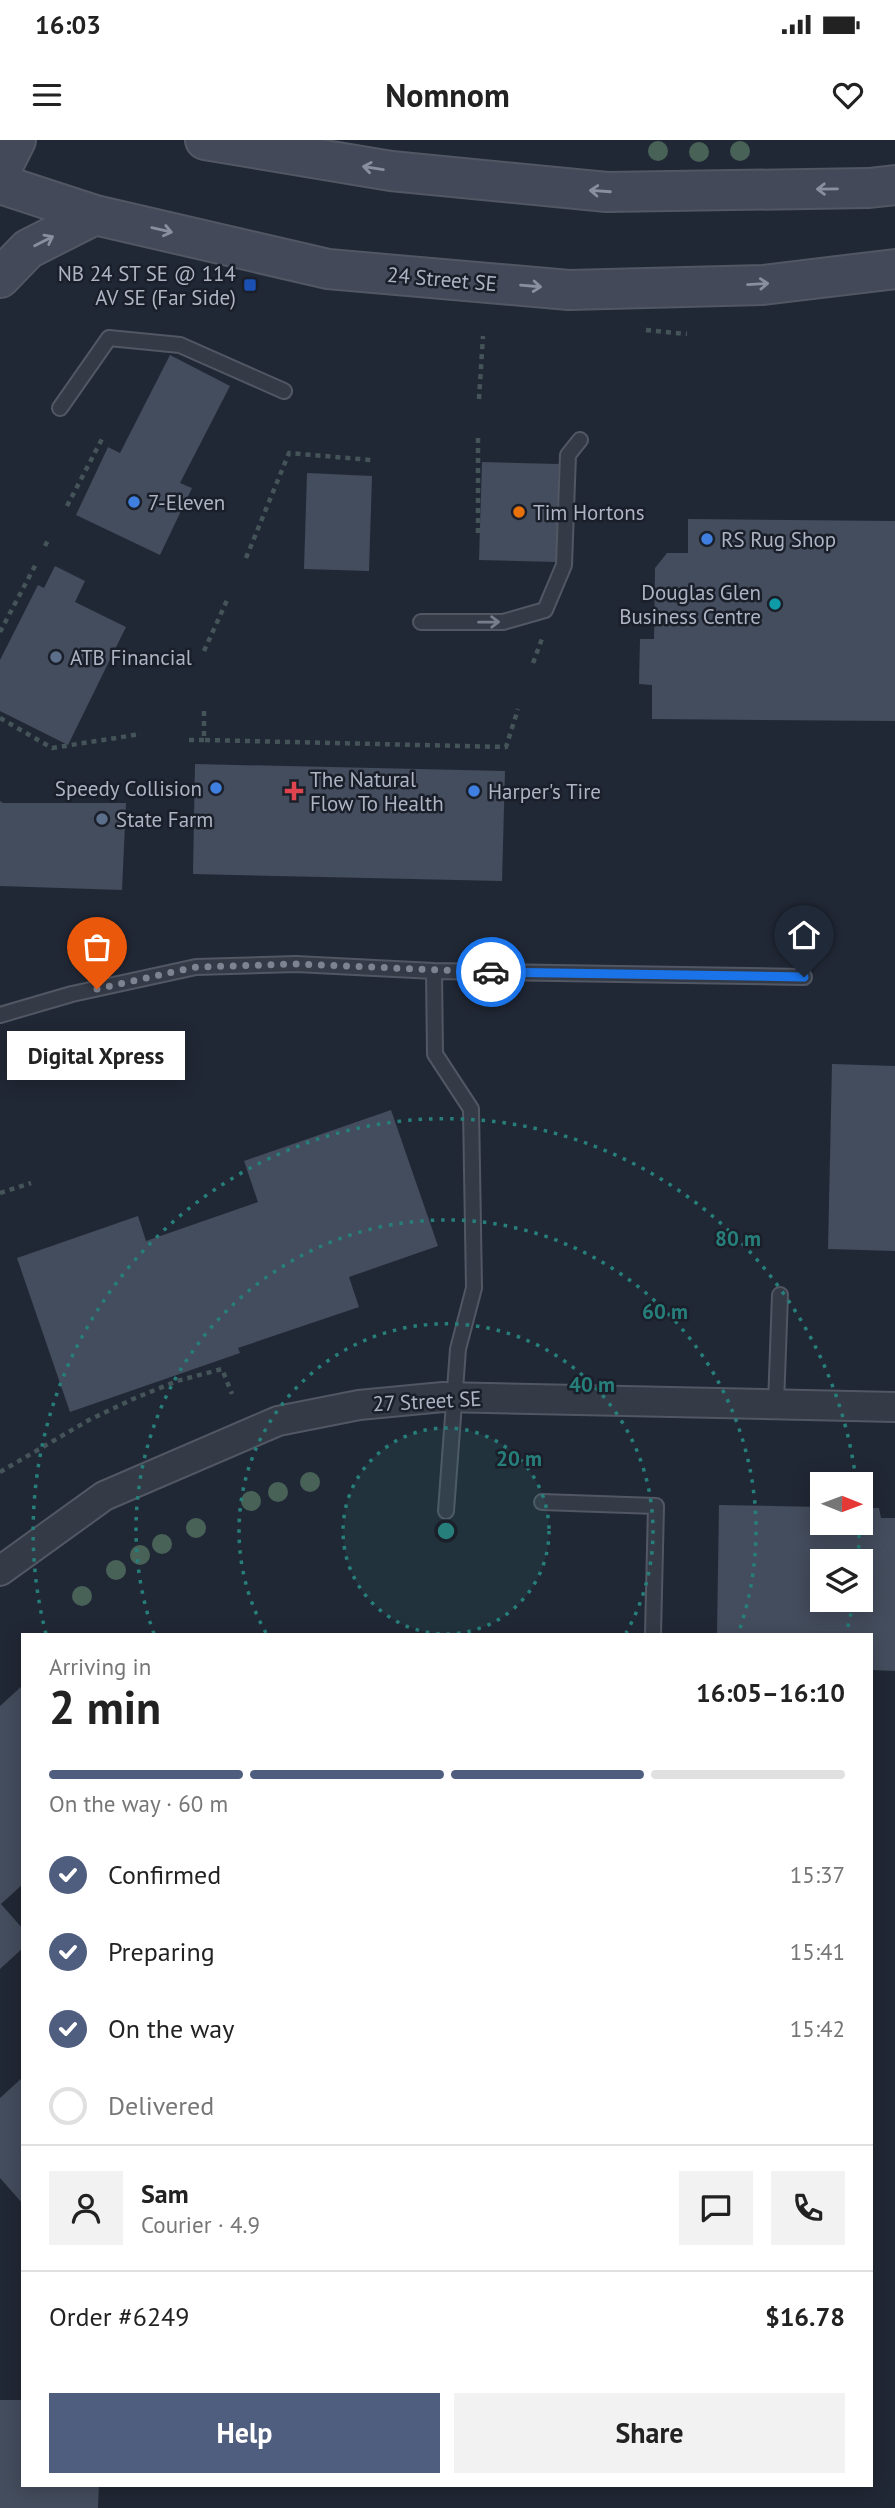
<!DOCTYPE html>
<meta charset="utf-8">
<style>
:root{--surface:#fff;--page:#f2f2f2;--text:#222;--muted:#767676;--line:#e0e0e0;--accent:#4f5d7f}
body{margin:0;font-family:"PT Sans",sans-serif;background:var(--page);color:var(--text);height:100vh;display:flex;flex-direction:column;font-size:26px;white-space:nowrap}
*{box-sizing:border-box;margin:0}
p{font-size:23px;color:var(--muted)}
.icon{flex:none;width:38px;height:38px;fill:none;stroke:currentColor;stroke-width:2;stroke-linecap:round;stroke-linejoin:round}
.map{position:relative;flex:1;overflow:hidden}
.details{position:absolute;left:21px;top:1493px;width:852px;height:854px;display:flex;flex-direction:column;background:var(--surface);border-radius:0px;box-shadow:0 4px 18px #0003}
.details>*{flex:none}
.needle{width:46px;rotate:91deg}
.buttons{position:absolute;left:810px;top:1332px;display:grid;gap:14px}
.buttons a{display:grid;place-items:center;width:63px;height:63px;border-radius:0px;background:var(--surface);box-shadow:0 4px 18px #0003;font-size:35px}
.pin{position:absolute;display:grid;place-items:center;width:60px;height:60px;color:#fff;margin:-72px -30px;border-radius:50% 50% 50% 0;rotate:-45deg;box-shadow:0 0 7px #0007}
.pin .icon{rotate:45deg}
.courier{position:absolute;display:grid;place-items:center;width:70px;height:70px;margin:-35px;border:5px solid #1a73e8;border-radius:50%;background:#fff;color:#222;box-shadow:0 2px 9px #0007}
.bubble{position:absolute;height:49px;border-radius:0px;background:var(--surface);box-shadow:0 4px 18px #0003;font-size:23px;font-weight:700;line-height:49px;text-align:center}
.head em{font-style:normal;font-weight:700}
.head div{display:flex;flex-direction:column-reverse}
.head{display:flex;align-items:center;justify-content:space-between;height:119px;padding:0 28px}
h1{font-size:46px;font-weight:700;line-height:52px}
.bar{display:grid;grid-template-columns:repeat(4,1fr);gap:10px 7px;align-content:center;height:84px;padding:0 28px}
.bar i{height:9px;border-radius:5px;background:var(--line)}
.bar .active{background:var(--accent)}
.bar p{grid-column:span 4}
.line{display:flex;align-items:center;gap:18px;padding:0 28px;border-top:2px solid var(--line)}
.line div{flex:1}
.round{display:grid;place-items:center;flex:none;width:74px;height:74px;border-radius:0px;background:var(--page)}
ol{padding:0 28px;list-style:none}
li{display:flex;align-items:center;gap:21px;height:77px}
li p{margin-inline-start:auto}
li .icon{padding:7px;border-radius:50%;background:var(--accent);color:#fff;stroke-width:4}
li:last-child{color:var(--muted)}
li i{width:38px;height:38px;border:4px solid var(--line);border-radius:50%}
.primary-button{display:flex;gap:14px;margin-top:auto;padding:14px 28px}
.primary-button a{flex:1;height:80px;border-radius:0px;background:var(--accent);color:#fff;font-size:28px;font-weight:700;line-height:80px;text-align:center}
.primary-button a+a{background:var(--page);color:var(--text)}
.status{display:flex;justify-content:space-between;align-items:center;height:49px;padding:0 35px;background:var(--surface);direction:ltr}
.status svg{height:19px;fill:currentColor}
header{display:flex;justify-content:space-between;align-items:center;height:91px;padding:0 28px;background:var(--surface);font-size:32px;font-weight:700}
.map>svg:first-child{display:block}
.building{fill:#444d5d;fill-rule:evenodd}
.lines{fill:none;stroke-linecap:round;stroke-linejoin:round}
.service-casing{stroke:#525764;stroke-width:18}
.minor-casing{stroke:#525764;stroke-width:32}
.secondary-casing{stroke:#525764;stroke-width:42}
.path{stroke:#445458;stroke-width:4.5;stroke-dasharray:5 5;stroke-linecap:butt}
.service{stroke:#343a46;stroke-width:14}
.minor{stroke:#343a46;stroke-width:28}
.secondary{stroke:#434959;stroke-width:38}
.tree{fill:#486258}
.oneway{stroke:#898f9e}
.oneway2{stroke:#777d8b}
.done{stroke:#7d8391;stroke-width:7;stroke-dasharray:0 12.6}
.route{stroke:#1a73e8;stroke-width:9}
.ring{fill:none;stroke:#277f7b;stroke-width:3.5;stroke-dasharray:3.5 7}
.transit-dot{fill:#1a4fb4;stroke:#1a1f2a;stroke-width:2.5}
.shop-dot{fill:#3f7fe0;stroke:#1a1f2a;stroke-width:2.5}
.food-dot{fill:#e8710a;stroke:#1a1f2a;stroke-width:2.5}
.culture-dot{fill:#0f9aa8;stroke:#1a1f2a;stroke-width:2.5}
.service-dot{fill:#5c6f8a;stroke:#1a1f2a;stroke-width:2.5}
.health-dot{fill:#e0444e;stroke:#1a1f2a;stroke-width:2.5}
.labels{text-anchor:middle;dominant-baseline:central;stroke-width:5;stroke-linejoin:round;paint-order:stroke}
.poi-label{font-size:21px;fill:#aeb4c3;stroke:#1a1f2a;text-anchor:start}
.street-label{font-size:21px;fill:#aeb4c3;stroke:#1a1f2a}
.centre{fill:#277f7b;stroke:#1a1f2a;stroke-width:3.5}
.ring-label{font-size:21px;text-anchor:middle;font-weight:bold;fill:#277f7b;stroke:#1a1f2a;stroke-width:5;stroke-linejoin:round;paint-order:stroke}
</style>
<div class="status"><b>16:03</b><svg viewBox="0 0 49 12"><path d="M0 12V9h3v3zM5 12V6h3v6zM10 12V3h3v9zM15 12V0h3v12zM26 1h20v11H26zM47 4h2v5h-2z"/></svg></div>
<header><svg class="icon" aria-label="menu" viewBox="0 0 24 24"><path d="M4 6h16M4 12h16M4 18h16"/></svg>Nomnom<svg class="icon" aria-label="heart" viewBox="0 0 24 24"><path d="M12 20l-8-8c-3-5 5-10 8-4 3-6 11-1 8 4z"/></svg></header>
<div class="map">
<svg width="895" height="2368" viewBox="0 0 895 2368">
<rect width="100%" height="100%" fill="#212835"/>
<path class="building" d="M 170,215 L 230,246 L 180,343 L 192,348 L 160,415 L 76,375 L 108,307 L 120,313 Z
M 482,322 L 559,324 L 556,422 L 479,420 Z
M 307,333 L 372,336 L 369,431 L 304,429 Z
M 688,379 L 895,381 L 895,581 L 652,579 L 652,545 L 639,544 L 640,499 L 654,499 L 655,428 L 667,413 L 688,413 Z
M 55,426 L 85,441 L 75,462 L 126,487 L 68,605 L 0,571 L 0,520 L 38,445 L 44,448 Z
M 195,624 L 505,631 L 502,741 L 193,734 Z
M 0,661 L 3,663 L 126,663 L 122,750 L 0,746 Z
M 832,924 L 895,926 L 895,1111 L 828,1109 Z
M 391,970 L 438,1106 L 349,1137 L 359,1167 L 238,1208 L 240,1213 L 70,1272 L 17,1118 L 138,1076 L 146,1101 L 258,1062 L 244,1021 Z
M 719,1365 L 822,1367 L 822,1382 L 861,1382 L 861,1368 L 879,1368 L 881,1378 L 895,1378 L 895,1531 L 872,1530 L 872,1494 L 717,1494 ZM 822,1421 L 861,1421 L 861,1460 L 822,1460 Z
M 23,1545 L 23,1744 L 1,1764 L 23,1789 L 23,1808 L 0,1829 L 0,1566 Z
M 23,1937 L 23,2064 L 0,2038 L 0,1958 Z
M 0,2260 L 23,2260 L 23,2345 L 99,2345 L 98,2368 L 0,2368 Z"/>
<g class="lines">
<defs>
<path id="service" d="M 60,268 L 109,198 L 180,205 L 284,251
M 421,482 L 503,482 L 545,470 L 564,425 L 568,315 L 580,300
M 434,831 L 435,914 L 471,969 L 474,1148 L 458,1209 L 446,1371
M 0,875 L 72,854 L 196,827 L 296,824 L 434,831 L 804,837
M 776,1264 L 780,1155
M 542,1362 L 656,1366 L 653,1494"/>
<path id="minor" d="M 0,1431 L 104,1356 L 278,1281 L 359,1265 L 443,1257 L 895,1267"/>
<path id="secondary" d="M 205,0 L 391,31 L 607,52 L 869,48 L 895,45
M 0,32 L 16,0
M 0,44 L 95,75 L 328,129 L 569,150 L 763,145 L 895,129
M 0,138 L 28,109 L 95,75"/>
</defs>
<use href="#service" class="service-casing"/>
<use href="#minor" class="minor-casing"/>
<use href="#secondary" class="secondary-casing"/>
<path class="path" d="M 646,190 L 687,194
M 479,259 L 483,196
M 478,298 L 478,394
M 67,366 L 103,297
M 45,406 L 49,398
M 246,418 L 289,313 L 371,320
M 0,492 L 37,422
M 204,511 L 228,458
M 533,523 L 543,496
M 204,571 L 204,600 L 506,607 L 518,569
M 0,578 L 52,608 L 141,594
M 189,600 L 204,600
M 0,1053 L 31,1043
M 0,1332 L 89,1280 L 133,1259 L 177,1241 L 222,1229 L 232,1254"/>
<use href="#service" class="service"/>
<use href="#minor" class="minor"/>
<use href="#secondary" class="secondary"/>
</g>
<g class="tree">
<circle cx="658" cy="11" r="10"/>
<circle cx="740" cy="11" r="10"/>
<circle cx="699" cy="12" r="10"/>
<circle cx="310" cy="1342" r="10"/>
<circle cx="278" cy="1352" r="10"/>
<circle cx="251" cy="1361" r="10"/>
<circle cx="196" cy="1388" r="10"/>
<circle cx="162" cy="1404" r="10"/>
<circle cx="140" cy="1415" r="10"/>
<circle cx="116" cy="1430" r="10"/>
<circle cx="82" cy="1456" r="10"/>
</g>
<defs><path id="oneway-shaft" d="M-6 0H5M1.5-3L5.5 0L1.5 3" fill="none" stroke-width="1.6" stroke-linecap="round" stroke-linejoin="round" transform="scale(1.75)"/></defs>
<g class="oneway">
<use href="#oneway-shaft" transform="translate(373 28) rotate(-171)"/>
<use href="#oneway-shaft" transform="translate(827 49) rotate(179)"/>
<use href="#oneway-shaft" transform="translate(600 51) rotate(-176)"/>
<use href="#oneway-shaft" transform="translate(162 90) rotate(13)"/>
<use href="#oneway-shaft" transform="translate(44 101) rotate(-27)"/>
<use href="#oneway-shaft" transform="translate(758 144) rotate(-3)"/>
<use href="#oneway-shaft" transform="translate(531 146) rotate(5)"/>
</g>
<use class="oneway2" href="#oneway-shaft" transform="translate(489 482) rotate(-1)"/>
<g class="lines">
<path class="done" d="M 97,849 L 196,827 L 296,824 L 491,832"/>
<path class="route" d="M 491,832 L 804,837"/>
</g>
<circle cx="446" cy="1391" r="103" fill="#277f7b" fill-opacity=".12"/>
<g class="ring">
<circle cx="446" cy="1391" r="103"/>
<path d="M266 1493A207 207 0 1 1 626 1493"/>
<path d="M154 1494A310 310 0 1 1 738 1494"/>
<path d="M853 1463A413 413 0 0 1 846 1494M46 1494A413 413 0 1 1 856 1341M859 1384A413 413 0 0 1 858 1420"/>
</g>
<rect class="transit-dot" x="243" y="138" width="14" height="14" rx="3.5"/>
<g class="shop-dot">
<circle cx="134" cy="362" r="7"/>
<circle cx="707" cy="399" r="7"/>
<circle cx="216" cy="648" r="7"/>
<circle cx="474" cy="651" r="7"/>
</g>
<circle class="food-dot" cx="519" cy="372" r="7"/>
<circle class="culture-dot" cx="775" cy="464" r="7"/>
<g class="service-dot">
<circle cx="56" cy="517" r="7"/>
<circle cx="102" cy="679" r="7"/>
</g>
<path class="health-dot" d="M290.5 640.5h7v7h7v7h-7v7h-7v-7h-7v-7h7z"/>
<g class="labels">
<g class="poi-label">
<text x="236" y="133" text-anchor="end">NB 24 ST SE @ 114<tspan x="236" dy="24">AV SE (Far Side)</tspan></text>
<text x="148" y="362">7-Eleven</text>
<text x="533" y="372">Tim Hortons</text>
<text x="721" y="399">RS Rug Shop</text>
<text x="761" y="452" text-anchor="end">Douglas Glen<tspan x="761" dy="24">Business Centre</tspan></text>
<text x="70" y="517">ATB Financial</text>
<text x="310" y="639">The Natural<tspan x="310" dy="24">Flow To Health</tspan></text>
<text x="202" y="648" text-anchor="end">Speedy Collision</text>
<text x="488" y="651">Harper's Tire</text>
<text x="116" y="679">State Farm</text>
</g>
<g class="street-label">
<text transform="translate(442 139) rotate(5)">24 Street SE</text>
<text transform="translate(427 1261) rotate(-3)">27 Street SE</text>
</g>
</g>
<circle cx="446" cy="1391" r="10" class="centre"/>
<g class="ring-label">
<text x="738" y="1106">80 m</text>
<text x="665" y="1179">60 m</text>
<text x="592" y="1252">40 m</text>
<text x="519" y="1326">20 m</text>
</g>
</svg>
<div class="buttons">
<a><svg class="needle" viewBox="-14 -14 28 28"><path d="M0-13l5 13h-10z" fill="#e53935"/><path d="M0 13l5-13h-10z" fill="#767676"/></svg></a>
<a><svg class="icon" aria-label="layers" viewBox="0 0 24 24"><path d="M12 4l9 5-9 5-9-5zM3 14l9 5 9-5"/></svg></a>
</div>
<div class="pin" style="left:97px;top:849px;background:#ea580c"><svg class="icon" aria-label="bag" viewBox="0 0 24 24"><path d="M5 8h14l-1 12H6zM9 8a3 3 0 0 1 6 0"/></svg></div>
<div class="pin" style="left:804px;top:837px;background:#1f2937"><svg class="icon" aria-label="home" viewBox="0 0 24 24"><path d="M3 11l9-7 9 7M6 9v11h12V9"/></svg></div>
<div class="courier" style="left:491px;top:832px"><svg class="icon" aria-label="car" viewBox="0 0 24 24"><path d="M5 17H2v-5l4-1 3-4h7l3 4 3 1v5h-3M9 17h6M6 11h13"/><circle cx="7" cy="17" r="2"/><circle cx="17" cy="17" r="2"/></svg></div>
<div class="bubble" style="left:7px;top:891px;width:178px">Digital Xpress</div>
<section class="details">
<div class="head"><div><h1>2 min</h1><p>Arriving in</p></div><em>16:05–16:10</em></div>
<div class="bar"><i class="active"></i><i class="active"></i><i class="active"></i><i></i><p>On the way · 60 m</p></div>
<ol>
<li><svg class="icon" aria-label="check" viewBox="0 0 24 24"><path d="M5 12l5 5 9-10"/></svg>Confirmed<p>15:37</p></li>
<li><svg class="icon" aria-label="check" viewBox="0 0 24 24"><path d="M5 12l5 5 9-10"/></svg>Preparing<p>15:41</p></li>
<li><svg class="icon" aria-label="check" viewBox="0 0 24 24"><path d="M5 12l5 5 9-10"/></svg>On the way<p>15:42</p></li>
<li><i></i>Delivered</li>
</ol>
<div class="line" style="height:126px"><a class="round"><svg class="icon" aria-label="person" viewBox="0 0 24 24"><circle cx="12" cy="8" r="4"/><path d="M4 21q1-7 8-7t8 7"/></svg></a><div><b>Sam</b><p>Courier · 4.9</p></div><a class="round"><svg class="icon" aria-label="chat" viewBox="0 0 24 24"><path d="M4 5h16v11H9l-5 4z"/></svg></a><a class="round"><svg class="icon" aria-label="phone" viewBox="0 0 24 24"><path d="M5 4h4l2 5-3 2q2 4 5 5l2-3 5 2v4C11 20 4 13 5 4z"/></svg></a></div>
<div class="line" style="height:91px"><div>Order #6249</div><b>$16.78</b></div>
<div class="primary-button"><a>Help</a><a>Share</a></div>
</section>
</div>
